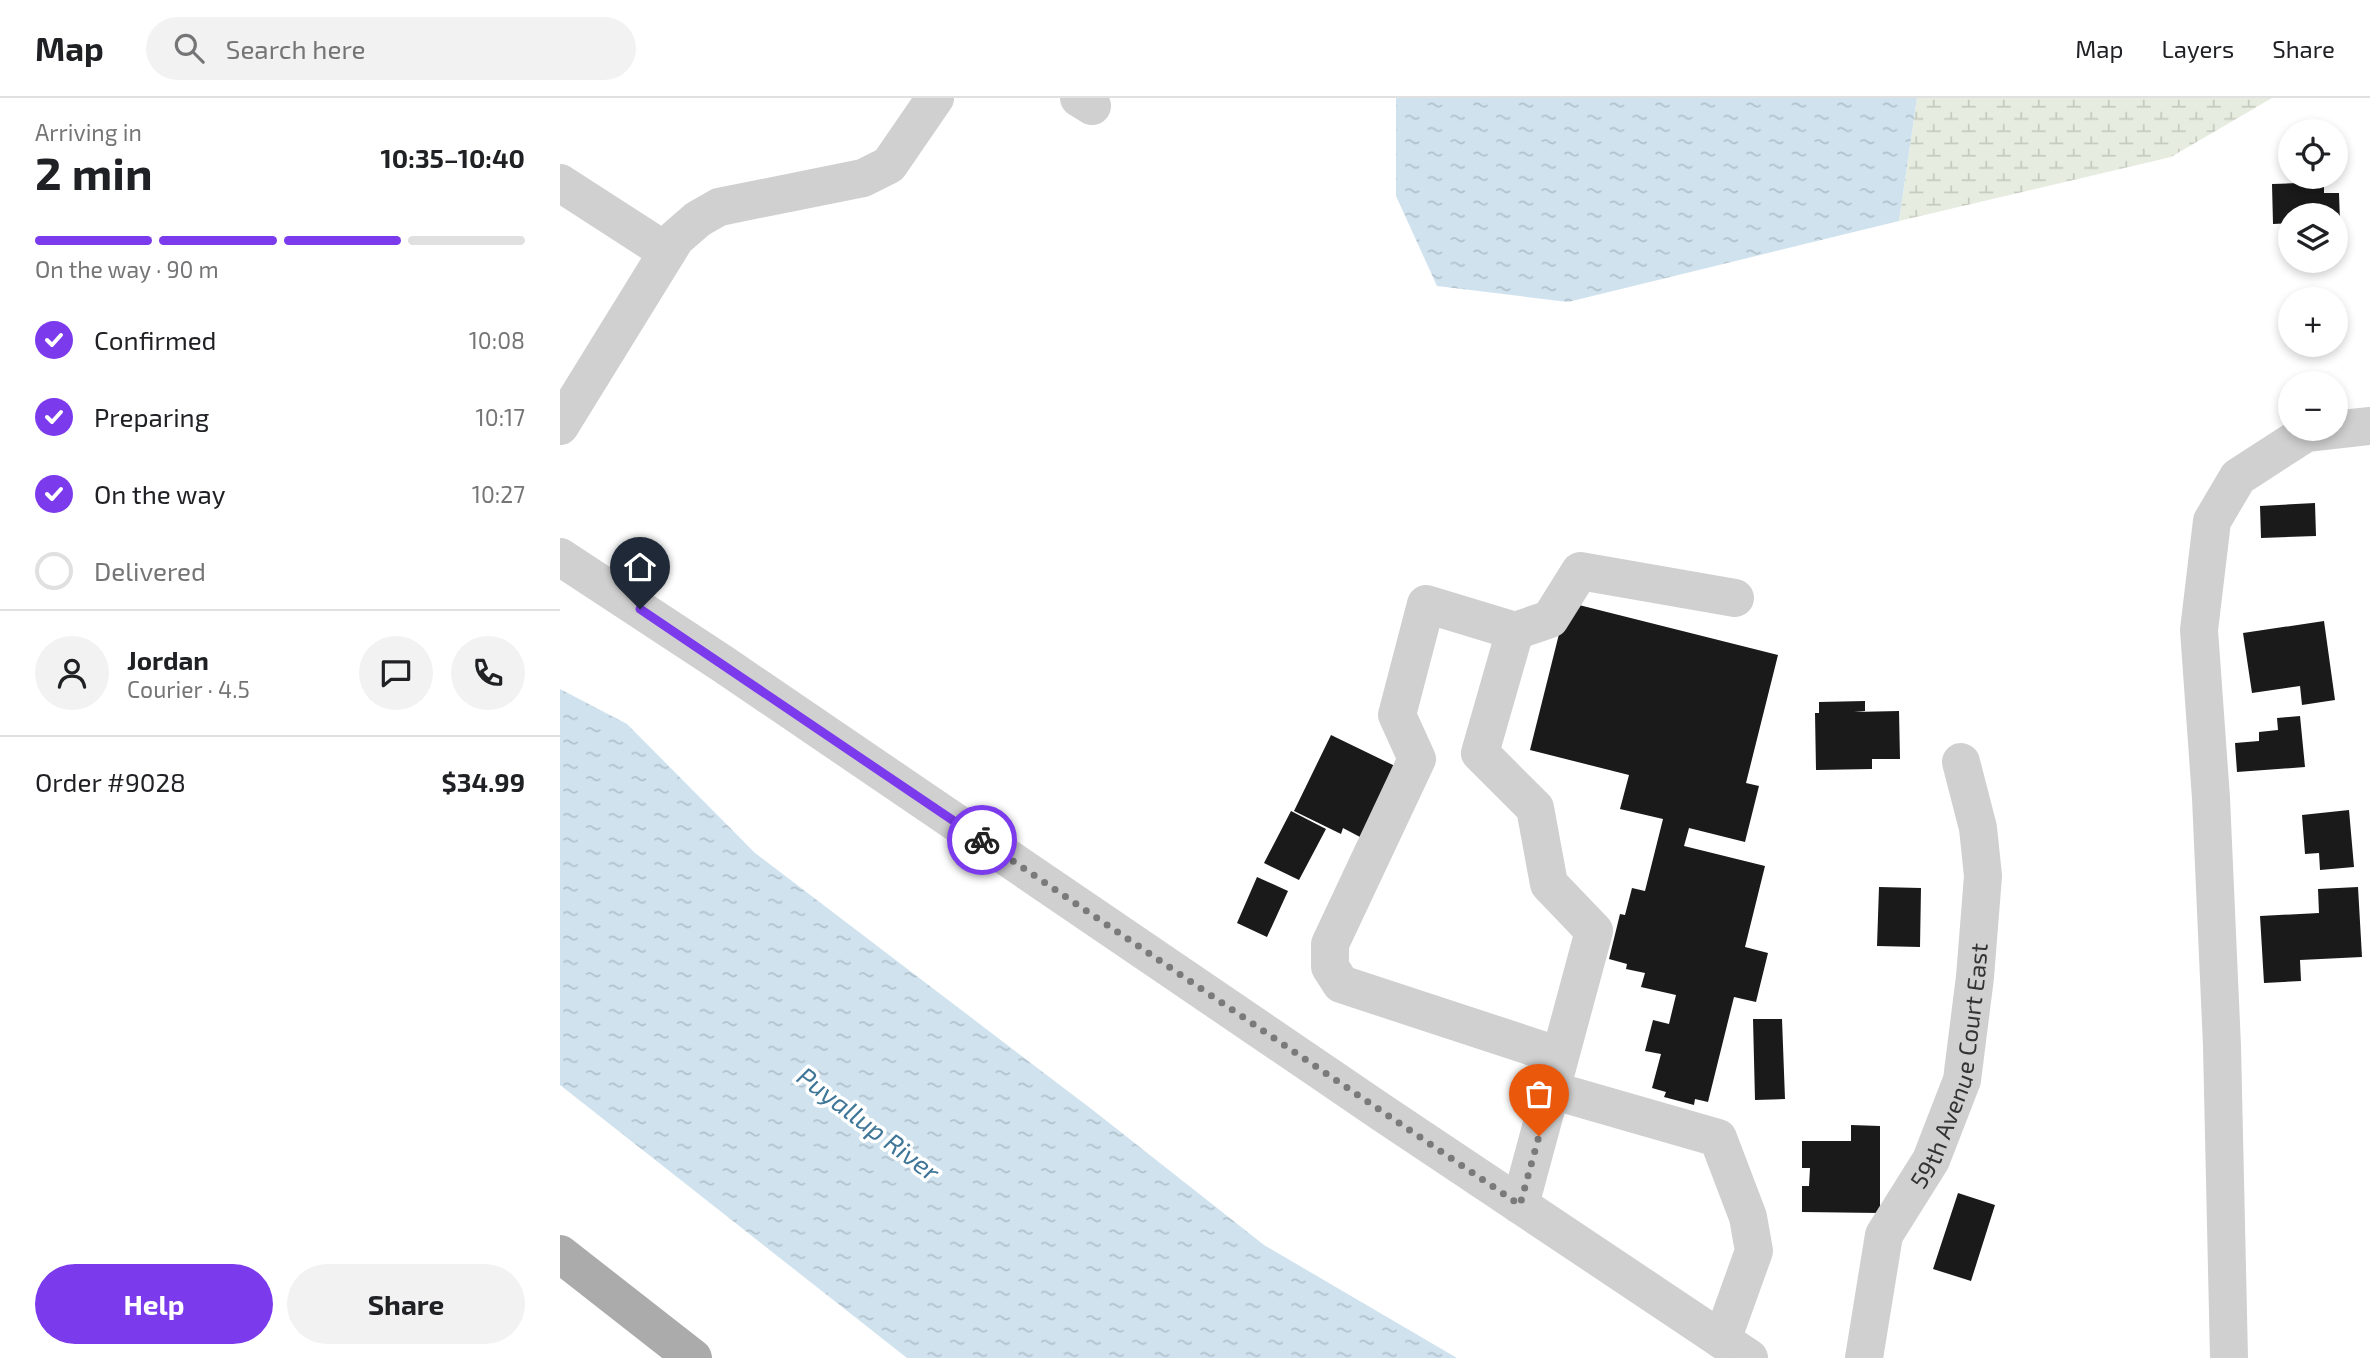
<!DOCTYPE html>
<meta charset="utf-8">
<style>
:root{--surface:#fff;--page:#f2f2f2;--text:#202124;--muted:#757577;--line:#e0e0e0;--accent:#7c3aed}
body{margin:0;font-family:"Exo 2",sans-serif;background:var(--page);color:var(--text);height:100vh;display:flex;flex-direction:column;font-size:26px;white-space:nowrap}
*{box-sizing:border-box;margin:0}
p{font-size:23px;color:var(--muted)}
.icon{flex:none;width:38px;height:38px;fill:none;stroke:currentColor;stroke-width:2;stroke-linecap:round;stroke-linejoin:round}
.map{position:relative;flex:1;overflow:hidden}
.sheet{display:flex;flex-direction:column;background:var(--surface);width:560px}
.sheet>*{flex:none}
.tools{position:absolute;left:1718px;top:21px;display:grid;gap:14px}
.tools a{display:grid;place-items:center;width:70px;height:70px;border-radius:50%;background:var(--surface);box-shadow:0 4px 10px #0003;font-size:35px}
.pin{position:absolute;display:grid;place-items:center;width:60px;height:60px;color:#fff;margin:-72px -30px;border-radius:50% 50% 50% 0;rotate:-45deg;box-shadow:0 0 7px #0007}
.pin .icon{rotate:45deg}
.courier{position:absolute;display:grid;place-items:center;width:70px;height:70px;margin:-35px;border:5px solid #7c3aed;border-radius:50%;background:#fff;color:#222;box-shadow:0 2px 9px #0007}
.overview em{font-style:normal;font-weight:700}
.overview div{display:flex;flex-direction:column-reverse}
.overview{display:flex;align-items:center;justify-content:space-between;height:119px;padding:0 35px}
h1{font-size:46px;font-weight:700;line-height:52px}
.bar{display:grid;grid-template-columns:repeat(4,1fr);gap:10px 7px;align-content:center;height:84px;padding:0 35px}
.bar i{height:9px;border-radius:5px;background:var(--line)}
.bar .on{background:var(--accent)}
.bar p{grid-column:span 4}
.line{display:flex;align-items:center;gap:18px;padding:0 35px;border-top:2px solid var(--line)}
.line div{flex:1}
.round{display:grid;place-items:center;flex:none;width:74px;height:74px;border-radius:37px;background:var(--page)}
ol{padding:0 35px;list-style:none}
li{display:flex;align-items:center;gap:21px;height:77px}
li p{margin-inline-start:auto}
li .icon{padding:7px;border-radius:50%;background:var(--accent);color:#fff;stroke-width:4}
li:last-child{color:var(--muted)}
li i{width:38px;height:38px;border:4px solid var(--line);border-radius:50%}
.primary-button{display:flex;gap:14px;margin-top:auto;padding:14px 35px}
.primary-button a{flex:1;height:80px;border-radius:42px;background:var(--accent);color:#fff;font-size:28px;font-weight:700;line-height:80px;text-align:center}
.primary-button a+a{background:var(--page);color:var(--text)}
header{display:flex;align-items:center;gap:42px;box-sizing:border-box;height:98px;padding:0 35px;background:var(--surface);border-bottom:2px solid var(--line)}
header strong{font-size:33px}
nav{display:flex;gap:38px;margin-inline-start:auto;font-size:24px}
.search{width:490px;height:63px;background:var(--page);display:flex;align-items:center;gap:18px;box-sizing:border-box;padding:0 24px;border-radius:38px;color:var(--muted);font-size:26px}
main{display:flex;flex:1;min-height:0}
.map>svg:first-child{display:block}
.wetland{fill:url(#wetland-marsh)}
.water{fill:url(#water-ripples)}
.building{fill:#1a1a1a}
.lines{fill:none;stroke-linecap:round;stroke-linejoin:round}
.minor{stroke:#d0d0d0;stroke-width:38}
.major{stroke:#ababab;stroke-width:38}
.done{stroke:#7a7a7a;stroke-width:7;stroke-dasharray:0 12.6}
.route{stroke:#7c3aed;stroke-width:9}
.labels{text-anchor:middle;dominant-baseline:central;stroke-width:7;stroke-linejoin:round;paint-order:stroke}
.street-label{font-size:24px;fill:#333;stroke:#fff}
.water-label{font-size:26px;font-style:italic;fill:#3f7597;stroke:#fff}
</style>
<header>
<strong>Map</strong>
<div class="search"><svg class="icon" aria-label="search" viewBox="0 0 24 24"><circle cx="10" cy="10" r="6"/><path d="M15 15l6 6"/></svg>Search here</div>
<nav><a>Map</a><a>Layers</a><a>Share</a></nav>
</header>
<main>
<section class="sheet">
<div class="overview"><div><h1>2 min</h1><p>Arriving in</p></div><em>10:35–10:40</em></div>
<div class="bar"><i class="on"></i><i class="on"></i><i class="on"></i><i></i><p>On the way · 90 m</p></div>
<ol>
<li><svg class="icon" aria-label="check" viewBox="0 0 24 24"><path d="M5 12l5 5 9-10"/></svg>Confirmed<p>10:08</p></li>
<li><svg class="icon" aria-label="check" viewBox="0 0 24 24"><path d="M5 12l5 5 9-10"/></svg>Preparing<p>10:17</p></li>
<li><svg class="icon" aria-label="check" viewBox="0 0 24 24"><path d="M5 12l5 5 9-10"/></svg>On the way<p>10:27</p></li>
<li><i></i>Delivered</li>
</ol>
<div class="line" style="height:126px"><a class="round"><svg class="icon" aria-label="person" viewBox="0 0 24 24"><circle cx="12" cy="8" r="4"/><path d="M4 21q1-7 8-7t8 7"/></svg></a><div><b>Jordan</b><p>Courier · 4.5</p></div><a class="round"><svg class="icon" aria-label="chat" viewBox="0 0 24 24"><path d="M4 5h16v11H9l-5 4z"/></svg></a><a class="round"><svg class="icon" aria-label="phone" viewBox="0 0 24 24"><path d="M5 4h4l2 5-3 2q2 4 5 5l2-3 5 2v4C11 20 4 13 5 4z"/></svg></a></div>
<div class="line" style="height:91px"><div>Order #9028</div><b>$34.99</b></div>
<div class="primary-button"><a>Help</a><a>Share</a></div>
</section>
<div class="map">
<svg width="1810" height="1260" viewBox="0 0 1810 1260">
<defs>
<pattern id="wetland-marsh" width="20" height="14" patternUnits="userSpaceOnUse" patternTransform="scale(1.75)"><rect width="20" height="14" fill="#e6ecdf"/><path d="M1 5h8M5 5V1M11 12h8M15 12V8" fill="none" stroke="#c6cbc0"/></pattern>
<pattern id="water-ripples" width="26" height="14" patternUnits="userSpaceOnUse" patternTransform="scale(1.75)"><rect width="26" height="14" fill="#cfe2ee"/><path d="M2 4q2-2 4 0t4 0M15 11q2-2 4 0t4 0" fill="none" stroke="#b2c2cd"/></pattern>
</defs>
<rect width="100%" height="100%" fill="#fff"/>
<path class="wetland" d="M 1357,0 L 1712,0 L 1611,59 L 1339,123 Z"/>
<path class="water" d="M 836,0 L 1357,0 L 1339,123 L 1008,204 L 877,188 L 836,98 Z
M 0,591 L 67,626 L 195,755 L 534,1013 L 704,1147 L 897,1260 L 347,1260 L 0,987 Z"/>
<path class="building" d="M 1764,84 L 1764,95 L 1779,95 L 1780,124 L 1776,124 L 1776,117 L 1731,117 L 1731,125 L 1713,126 L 1712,86 Z
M 1755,405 L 1756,438 L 1701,440 L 1700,408 Z
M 1007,504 L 1218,557 L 1186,685 L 1199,688 L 1185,744 L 1129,730 L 1124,748 L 1205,768 L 1185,849 L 1208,855 L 1196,904 L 1174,899 L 1148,1004 L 1135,1001 L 1134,1007 L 1104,999 L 1106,994 L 1092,990 L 1101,956 L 1085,953 L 1093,922 L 1109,926 L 1116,897 L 1081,889 L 1085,875 L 1066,871 L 1067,866 L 1049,861 L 1060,816 L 1065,817 L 1072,790 L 1085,793 L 1103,721 L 1060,711 L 1069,677 L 970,652 Z
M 1764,523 L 1775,602 L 1742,607 L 1740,588 L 1692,595 L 1683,535 Z
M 1305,603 L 1305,613 L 1294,614 L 1339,613 L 1340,661 L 1312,661 L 1312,671 L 1256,672 L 1255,615 L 1259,615 L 1259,604 Z
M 1740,618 L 1745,669 L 1677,674 L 1675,645 L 1699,643 L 1699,634 L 1718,632 L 1717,620 Z
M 771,637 L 835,668 L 800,739 L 783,730 L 781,736 L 734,713 Z
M 1789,712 L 1794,769 L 1760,772 L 1759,755 L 1745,756 L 1742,717 Z
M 731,713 L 766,731 L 739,782 L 704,765 Z
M 697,779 L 728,793 L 707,839 L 677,825 Z
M 1319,789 L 1361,790 L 1360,849 L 1317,848 Z
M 1798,789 L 1802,859 L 1740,862 L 1741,883 L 1704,885 L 1700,818 L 1759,815 L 1758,791 Z
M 1193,921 L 1222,921 L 1225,1001 L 1195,1002 Z
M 1291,1027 L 1320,1028 L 1320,1115 L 1242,1114 L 1242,1088 L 1249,1088 L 1250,1070 L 1242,1070 L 1242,1043 L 1291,1043 Z
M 1398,1095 L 1435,1107 L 1411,1183 L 1373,1171 Z"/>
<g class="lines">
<g class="minor">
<path d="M 519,0 L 532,8"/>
<path d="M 0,85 L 107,154"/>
<path d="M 0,328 L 116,140 L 138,121 L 159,109 L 303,80 L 329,67 L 375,0"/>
<path d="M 0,459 L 163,566 L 824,1016 L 1189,1260"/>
<path d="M 955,533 L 990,521 L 1020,473 L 1175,500"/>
<path d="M 991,992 L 1158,1040 L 1188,1119 L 1194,1153 L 1162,1242"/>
<path d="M 960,1107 L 1034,833 L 989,786 L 975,710 L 920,655 L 955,533 L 866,506 L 837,617 L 857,661 L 770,846 L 770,869 L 781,886 L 1000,958"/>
<path id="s1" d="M 1304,1260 L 1324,1137 L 1371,1062 L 1402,982 L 1415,879 L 1423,778 L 1418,730 L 1401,664"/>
<path d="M 1669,1260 L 1662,948 L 1651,700 L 1639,532 L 1652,423 L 1678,379 L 1746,335 L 1810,328"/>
</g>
<path class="major" d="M 0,1156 L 133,1260"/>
</g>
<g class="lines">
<path class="done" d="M 422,742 L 960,1107 L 979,1038"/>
<path class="route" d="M 80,511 L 422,742"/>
</g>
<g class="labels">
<g class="street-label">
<text stroke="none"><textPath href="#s1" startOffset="310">59th Avenue Court East</textPath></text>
</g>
<g class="water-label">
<text transform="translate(309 1025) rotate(37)">Puyallup River</text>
</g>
</g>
</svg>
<div class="tools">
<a><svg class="icon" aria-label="locate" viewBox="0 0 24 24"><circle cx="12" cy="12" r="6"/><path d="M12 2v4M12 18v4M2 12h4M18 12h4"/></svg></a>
<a><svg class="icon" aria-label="layers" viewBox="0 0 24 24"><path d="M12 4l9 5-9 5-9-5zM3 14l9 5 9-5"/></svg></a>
<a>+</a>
<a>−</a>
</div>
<div class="pin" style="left:979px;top:1038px;background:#ea580c"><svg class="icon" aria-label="bag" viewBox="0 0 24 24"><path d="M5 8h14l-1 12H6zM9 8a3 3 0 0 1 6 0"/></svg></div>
<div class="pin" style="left:80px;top:511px;background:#1f2937"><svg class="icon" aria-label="home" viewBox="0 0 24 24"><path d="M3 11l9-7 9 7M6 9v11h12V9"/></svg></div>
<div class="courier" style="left:422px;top:742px"><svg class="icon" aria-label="bike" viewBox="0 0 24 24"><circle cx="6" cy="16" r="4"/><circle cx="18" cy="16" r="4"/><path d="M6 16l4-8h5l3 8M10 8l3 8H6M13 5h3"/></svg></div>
</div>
</main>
